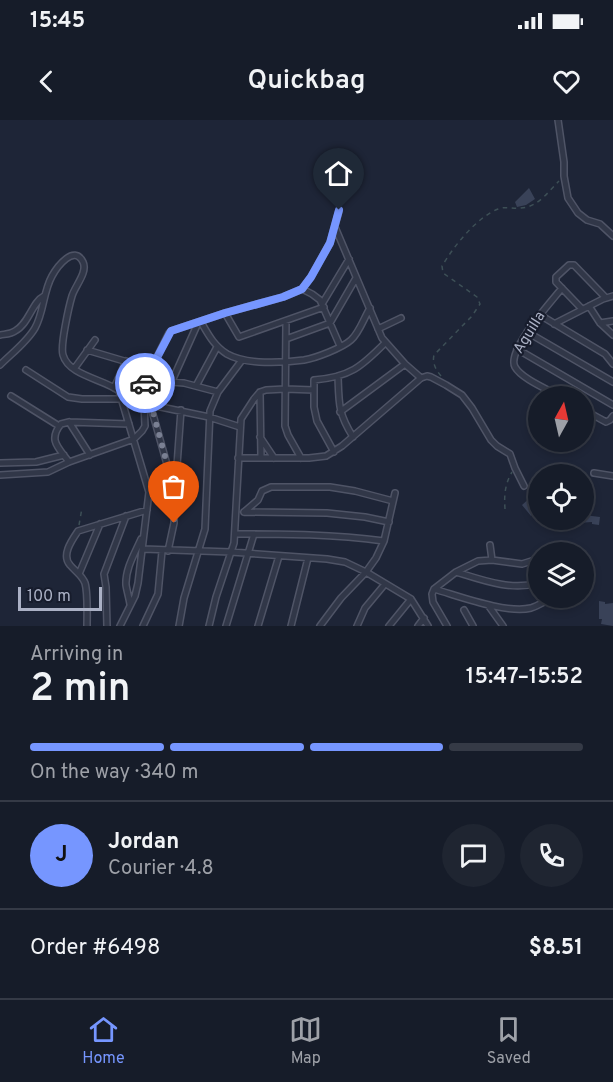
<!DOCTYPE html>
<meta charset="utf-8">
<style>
:root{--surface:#161c29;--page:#1f2531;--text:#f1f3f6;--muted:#9ea1a8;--line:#353a46;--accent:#7696ff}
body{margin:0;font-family:Overpass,sans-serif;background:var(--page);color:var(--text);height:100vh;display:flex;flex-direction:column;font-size:22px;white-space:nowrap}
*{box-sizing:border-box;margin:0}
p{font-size:20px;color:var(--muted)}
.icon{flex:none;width:33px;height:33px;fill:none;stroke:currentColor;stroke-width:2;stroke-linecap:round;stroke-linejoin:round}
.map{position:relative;height:506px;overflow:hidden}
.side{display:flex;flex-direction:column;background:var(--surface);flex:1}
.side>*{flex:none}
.needle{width:39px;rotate:8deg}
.controls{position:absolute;left:528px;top:266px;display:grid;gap:12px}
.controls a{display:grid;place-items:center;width:66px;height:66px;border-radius:50%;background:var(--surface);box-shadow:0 3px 9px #0003,0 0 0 2px var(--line);font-size:30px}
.scale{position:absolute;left:18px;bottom:15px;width:84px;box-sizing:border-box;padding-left:6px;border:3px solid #abb1c5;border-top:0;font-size:16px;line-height:21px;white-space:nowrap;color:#abb1c5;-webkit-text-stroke:4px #171c2c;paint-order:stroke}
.pin{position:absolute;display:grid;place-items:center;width:51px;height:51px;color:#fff;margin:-62px -26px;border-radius:50% 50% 50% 0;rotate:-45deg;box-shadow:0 0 6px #0007}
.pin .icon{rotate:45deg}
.courier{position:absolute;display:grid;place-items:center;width:60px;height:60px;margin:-30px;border:4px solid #7696ff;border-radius:50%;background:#fff;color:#222;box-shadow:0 2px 8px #0007}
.head em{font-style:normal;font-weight:600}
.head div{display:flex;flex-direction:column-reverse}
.head{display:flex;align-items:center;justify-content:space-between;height:102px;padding:0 30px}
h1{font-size:39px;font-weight:600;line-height:45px}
.bar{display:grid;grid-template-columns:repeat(4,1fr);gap:9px 6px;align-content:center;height:72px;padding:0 30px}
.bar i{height:8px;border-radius:4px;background:var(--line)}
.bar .current{background:var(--accent)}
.bar p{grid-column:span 4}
.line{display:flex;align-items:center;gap:15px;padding:0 30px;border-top:2px solid var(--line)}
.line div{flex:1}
.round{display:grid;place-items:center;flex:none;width:63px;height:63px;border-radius:32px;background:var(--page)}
.status{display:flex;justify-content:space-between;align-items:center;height:42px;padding:0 30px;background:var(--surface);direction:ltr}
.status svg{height:16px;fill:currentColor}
header{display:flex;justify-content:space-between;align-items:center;height:78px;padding:0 30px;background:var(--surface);font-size:27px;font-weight:600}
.dock{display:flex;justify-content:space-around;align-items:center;height:84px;border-top:2px solid var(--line);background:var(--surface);font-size:16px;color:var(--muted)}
.dock a{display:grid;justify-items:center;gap:3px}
.dock .current{color:var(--accent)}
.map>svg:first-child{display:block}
.building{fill:#394258}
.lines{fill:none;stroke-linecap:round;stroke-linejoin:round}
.minor-casing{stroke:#4f5466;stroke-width:8}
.path{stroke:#3d4f56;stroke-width:1.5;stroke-dasharray:4.5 4.5;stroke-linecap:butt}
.minor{stroke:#313748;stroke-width:5}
.done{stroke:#7a8093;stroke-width:6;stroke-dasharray:0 10.8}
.route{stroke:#7696ff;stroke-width:8}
.labels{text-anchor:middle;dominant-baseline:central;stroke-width:4.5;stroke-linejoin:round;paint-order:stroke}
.street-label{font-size:15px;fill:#abb1c5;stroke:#171c2c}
</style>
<div class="status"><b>15:45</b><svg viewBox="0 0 49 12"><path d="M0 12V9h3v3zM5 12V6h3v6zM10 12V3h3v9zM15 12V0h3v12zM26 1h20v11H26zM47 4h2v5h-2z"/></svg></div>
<header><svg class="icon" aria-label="back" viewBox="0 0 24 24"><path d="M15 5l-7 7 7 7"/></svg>Quickbag<svg class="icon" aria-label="heart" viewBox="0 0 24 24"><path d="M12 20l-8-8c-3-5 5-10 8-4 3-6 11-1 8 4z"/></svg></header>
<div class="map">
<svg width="613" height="506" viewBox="0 0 613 506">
<rect width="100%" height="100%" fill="#1e2537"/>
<path class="building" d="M 529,68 L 535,79 L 526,85 L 517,87 L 515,82 Z
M 538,365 L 538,376 L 531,382 L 538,389 L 538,395 L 536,398 L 532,395 L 531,396 L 522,385 L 532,376 L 530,373 Z
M 584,395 L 600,397 L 599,405 L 592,404 L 592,402 L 577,403 L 577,404 L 567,401 L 567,405 L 562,405 L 563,399 L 584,399 Z
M 599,481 L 605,482 L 605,484 L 613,483 L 613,506 L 601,504 L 602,499 L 599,499 Z"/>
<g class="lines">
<defs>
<path id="minor" d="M 558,0 L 564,42 L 564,56 L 568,78 L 578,93 L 587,100 L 600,104 L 613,116
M 335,107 L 382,218 L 405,244 L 421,258
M 302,169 L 312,174 L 320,180 L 340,226
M 322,184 L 349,139
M 589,186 L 600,203 L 613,215
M 582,189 L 556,162 L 556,157 L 569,145 L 574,145 L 606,178
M 225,193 L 239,217 L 324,187
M 540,195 L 605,234 L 613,244
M 286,201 L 285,306 L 288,315 L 301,338
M 201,202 C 208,214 214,226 227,234 C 246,245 282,243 304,240 C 316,238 342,228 351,220 C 359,213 364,198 370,188
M 600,203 L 613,201
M 554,204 L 603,179 L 613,176
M 378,209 L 401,198
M 527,212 L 613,262
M 0,215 C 5,214 11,214 15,211 C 29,204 32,182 44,176
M 286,219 L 330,203 L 356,158
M 517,229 L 613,285
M 87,230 L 151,249
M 0,245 C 12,233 27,222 35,208 C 44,192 43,172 52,156 C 57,147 74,124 83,142 C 88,152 75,166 72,176 C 69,186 60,226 63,235 C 69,256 104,259 119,271 L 149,372 L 138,463 L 135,476 L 120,506
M 74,249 L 95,220
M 26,250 L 68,277 L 82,279 L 122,279 L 209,297 L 240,307
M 338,256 C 339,284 338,293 353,317
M 146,260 L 184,263 L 218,272
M 172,261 L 198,203
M 196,266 L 217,227
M 114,268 L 126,241
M 260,272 L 261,338
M 11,276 L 59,306
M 559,276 C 547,269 522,259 515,247 C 506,231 551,182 562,168
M 584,290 L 606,302 L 610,300 L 613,296
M 340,292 L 405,244
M 69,302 L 90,335
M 260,317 L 274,338
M 334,332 L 317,301 L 314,287 L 314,260 C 350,257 361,247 385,223
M 238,338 L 309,338 L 326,336 L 342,326 L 421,258 L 427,256 L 431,257 L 446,265 L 462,275 L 472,288 L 491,320 L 497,326 L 510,334 L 515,348 L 524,366
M 69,342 C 58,327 48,320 61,304 L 69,302 L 129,304
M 0,343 L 36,342 L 64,335
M 594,353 L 613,356
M 0,355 L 48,352 L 69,342 L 134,319 L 142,311 L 145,306 L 144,283
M 175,373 L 145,266 L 148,255 L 169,213 L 171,211 L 225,193 L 283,177 L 302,169 L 311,157 L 330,123 L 339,91
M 244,392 L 258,380 L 262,371 L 271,367 L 330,367 L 355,371 L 393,381
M 244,392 L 327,393 L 365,397 L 389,402
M 235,414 C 286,414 333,414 384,421
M 490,425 L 492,440
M 143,429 L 231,432 L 327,439 L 345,442 L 366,452 L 411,479 L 428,506
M 168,431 L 174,403 L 175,373 L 181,290
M 456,452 C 482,460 511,471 538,463
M 79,454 L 100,404
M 434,469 C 459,476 506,494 531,488 C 537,486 542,483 548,480
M 130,484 C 129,478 127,471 126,465 C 125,449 135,433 141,419
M 488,485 L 503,506
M 464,490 L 473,506
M 87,506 C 87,495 88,473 85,463 C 82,455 75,451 70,445 C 61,435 72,420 78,411 L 147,390
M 107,506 L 106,467 L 104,454 L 126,396
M 143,506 L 158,474 L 162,431
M 179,506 L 184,478 L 205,409 L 210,291 L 218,272 L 242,240
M 209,506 L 216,477 L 234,423 L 241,299 L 254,279 L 260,272 L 266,270 L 285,269 L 314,270
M 226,506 L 254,414
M 258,506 L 279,436
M 291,506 L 308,438
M 320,506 L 341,478 L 366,452 L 376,438 L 384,421 L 395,373
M 357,506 L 365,488 L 385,464
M 389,506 L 411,479
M 418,506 L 424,498
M 447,506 L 433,482 L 432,474 L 434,469 L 456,452 L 478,441 L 492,440 L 522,444 L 538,439"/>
</defs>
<use href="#minor" class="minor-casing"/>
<path class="path" d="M 441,256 C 436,250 432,243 434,235 L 472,196 L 480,184 L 477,177 L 443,153 L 442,146 C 454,126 476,98 498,89 C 506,86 513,89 521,88 C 538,87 548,72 559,61
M 505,389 C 504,375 505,364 512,352
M 79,405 L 82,388"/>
<use href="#minor" class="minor"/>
</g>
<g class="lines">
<path class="done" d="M 145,263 L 175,373 L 174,403"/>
<path class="route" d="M 145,263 L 151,249 L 171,211 L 225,193 L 283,177 L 302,169 L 311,157 L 330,123 L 339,90"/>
</g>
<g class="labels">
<g class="street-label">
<text transform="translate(530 213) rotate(-58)">Aguilla</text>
</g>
</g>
</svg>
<div class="controls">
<a><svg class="needle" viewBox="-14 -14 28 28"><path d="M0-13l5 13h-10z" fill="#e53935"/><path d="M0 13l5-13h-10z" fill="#9ea1a8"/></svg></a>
<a><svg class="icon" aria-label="locate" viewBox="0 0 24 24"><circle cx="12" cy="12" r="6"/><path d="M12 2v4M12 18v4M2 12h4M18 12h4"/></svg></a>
<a><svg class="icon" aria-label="layers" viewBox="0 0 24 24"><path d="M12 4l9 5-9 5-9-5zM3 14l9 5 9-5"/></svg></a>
</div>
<div class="scale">100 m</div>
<div class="pin" style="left:174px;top:403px;background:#ea580c"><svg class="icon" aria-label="bag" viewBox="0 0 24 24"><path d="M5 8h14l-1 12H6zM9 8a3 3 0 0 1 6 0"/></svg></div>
<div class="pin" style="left:339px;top:90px;background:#1f2937"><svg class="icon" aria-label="home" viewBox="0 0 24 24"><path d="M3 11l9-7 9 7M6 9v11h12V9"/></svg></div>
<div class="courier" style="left:145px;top:263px"><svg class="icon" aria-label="car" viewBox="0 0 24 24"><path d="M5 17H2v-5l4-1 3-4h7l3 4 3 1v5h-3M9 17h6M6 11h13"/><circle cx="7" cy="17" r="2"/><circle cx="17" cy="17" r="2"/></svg></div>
</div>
<section class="side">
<div class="head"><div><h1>2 min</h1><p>Arriving in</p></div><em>15:47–15:52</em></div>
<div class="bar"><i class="current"></i><i class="current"></i><i class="current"></i><i></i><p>On the way · 340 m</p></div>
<div class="line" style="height:108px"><b class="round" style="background:var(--accent);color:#111">J</b><div><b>Jordan</b><p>Courier · 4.8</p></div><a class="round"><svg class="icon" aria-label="chat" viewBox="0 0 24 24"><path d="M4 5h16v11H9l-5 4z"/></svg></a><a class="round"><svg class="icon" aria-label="phone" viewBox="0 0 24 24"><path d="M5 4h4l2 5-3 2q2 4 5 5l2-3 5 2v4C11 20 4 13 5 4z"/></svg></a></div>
<div class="line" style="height:78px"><div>Order #6498</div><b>$8.51</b></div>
</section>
<nav class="dock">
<a class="current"><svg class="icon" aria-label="home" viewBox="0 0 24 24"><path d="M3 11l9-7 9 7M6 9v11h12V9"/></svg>Home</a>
<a><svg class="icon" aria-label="map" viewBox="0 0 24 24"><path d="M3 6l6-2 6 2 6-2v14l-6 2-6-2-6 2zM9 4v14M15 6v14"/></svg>Map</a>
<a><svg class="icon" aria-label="saved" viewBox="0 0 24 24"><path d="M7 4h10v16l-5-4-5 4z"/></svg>Saved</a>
</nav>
